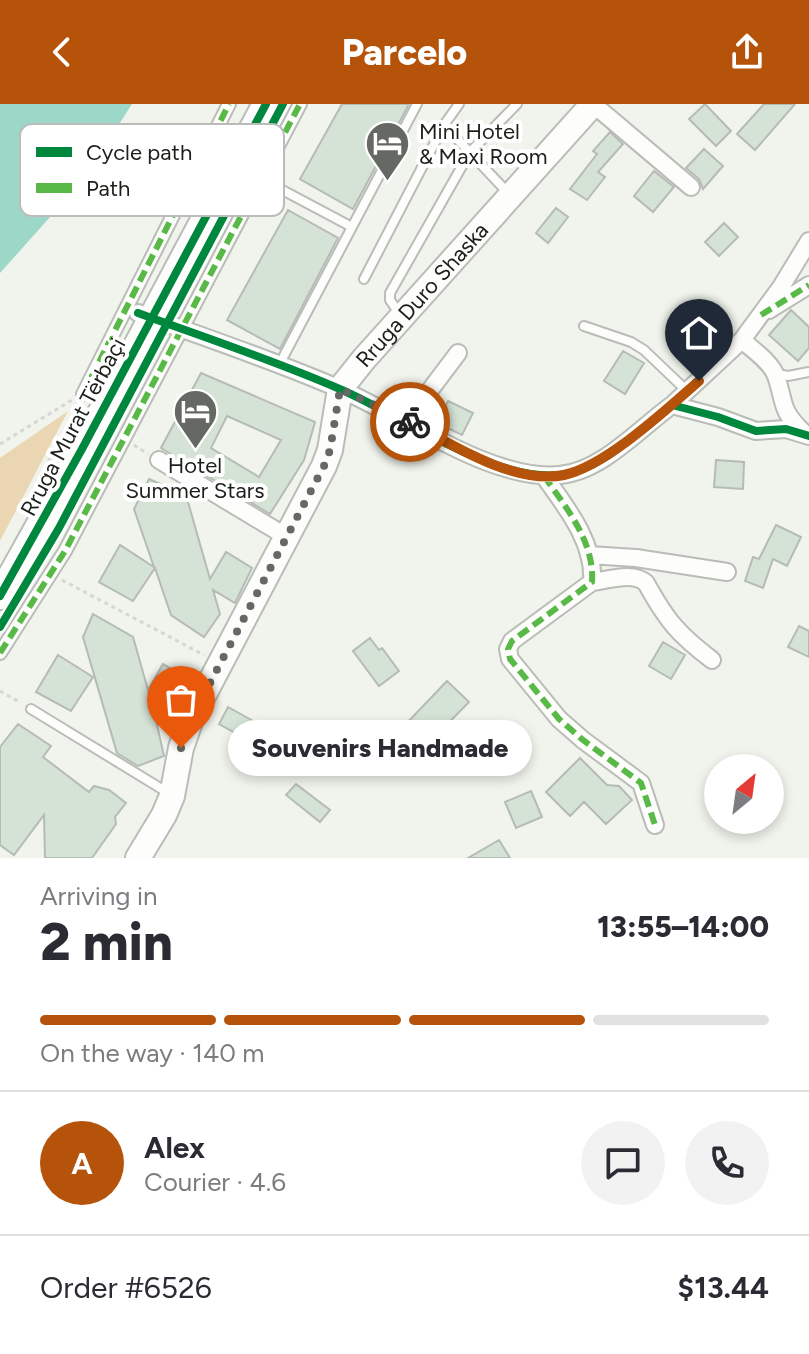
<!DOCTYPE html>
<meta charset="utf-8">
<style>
:root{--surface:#fff;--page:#f2f2f3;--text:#2b2b33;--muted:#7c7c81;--line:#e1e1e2;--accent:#b45309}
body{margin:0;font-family:Figtree,sans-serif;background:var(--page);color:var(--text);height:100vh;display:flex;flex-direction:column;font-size:30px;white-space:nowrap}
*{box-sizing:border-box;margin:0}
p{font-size:26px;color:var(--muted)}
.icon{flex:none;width:44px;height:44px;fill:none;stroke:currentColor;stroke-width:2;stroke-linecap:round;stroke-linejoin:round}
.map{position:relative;height:754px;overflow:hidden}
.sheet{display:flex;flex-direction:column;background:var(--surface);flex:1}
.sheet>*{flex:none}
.needle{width:52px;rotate:29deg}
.fabs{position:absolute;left:704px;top:650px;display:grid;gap:16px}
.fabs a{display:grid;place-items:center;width:80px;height:80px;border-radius:50%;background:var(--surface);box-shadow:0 4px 12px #0003;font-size:40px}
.pin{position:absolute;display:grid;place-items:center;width:68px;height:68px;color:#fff;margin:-82px -34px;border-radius:50% 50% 50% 0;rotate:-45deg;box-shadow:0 0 8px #0007}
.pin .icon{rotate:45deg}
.courier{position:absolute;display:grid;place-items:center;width:80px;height:80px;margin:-40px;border:6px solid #b45309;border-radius:50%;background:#fff;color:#222;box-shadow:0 2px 10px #0007}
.bubble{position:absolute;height:56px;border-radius:28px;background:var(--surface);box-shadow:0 4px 12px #0003;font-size:26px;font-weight:800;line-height:56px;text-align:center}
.head em{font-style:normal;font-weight:800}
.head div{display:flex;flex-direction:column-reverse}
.head{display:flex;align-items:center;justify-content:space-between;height:136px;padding:0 40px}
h1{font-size:52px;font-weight:800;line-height:60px}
.bar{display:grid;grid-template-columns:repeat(4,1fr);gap:12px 8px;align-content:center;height:96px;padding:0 40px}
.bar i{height:10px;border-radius:6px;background:var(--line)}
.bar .active{background:var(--accent)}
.bar p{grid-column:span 4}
.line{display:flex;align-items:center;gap:20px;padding:0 40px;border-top:2px solid var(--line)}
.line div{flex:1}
.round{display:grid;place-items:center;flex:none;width:84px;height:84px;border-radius:42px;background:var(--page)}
header{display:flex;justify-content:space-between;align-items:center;height:104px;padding:0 40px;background:var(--accent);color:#fff;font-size:36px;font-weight:800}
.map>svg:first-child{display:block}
.forest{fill:#ead6b3}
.water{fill:#9dd7c7}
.building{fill:#d5e2d6;stroke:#b7bbb6;stroke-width:2;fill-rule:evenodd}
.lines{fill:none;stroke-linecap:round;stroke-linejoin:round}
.service-casing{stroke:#babdb7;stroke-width:12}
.pedestrian-casing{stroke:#babdb7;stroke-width:16}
.minor-casing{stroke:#babdb7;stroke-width:20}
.secondary-casing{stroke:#babdb7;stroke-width:28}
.primary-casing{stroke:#babdb7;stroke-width:30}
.path{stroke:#d6d6d4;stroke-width:3;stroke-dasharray:4 4;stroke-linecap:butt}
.service{stroke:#fdfdfc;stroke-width:8}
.pedestrian{stroke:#fdfdfc;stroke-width:12}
.minor{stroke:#fdfdfc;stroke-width:16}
.secondary{stroke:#fdfdfc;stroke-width:24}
.primary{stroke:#fdfdfc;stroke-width:26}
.quiet{stroke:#58b947;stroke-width:6;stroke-dasharray:12 6;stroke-linecap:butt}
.cycleway-casing{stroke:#fff;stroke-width:13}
.cycleway{stroke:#00873e;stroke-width:8}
.done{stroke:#666963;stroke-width:8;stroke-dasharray:0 14.4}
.route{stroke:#b45309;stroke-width:10}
.labels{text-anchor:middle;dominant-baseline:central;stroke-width:8;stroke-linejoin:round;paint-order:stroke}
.poi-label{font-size:22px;fill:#1c1e19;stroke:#fff;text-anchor:start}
.street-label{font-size:22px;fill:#1c1e19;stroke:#fff}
.key{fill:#fff;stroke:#bbbcba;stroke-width:2}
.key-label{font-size:22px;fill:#1c1e19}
</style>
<header><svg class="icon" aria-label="back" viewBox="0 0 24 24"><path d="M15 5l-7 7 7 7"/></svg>Parcelo<svg class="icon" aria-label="share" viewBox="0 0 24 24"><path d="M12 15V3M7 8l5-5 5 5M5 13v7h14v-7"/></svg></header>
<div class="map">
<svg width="809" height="754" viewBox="0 0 809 754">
<rect width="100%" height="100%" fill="#f0f4ec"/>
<path class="forest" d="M 68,307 L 0,437 L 0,354 Z"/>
<path class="water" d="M 0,0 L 132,0 L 84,75 L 0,169 Z"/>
<path class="building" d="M 342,0 L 409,0 L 353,105 L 300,75 Z
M 705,0 L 731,27 L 716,42 L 689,15 Z
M 764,0 L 795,0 L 755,46 L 737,30 Z
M 610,28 L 623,40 L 598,68 L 605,73 L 587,96 L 570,85 L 597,50 L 593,47 Z
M 704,45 L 723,62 L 703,85 L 699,75 L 686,64 Z
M 654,67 L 674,83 L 653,108 L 634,92 Z
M 556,104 L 568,113 L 548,139 L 536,129 Z
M 288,106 L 338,134 L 280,245 L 227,216 Z
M 724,119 L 738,133 L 719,152 L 705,138 Z
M 791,206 L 809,223 L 809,244 L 798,257 L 769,231 Z
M 623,247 L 644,259 L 625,290 L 604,277 Z
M 201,269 L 315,318 L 304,356 L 270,410 L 161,344 ZM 227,312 L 281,336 L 259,373 L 211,344 Z
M 448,297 L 473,309 L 462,331 L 437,319 Z
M 716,356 L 744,358 L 743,385 L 714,383 Z
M 149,375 L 186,391 L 210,475 L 226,448 L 252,464 L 235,499 L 213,486 L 220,510 L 204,533 L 171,511 L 155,464 L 133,497 L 99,478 L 120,441 L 154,463 L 134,405 Z
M 776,421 L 801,433 L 787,462 L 773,455 L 763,484 L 745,477 L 753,453 L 759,455 Z
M 93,510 L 133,533 L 148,586 L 163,560 L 189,576 L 172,610 L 152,599 L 164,652 L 138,662 L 117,649 L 83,533 Z
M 799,522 L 809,527 L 809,553 L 788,543 Z
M 370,534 L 379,546 L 382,544 L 399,567 L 379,582 L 353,547 Z
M 663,538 L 685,551 L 671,575 L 649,562 Z
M 58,551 L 93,573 L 71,607 L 36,588 Z
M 447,577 L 469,598 L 427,641 L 405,621 Z
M 228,603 L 255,618 L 246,635 L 219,620 Z
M 18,620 L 51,642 L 43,653 L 89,688 L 94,682 L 109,686 L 126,699 L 115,713 L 116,720 L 92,754 L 45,754 L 44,711 L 14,751 L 0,741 L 0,643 Z
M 263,639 L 289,656 L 281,668 L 255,650 Z
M 580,654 L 607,681 L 619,682 L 632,696 L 606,720 L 584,698 L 570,712 L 546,688 Z
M 296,680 L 330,706 L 320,718 L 286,691 Z
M 531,687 L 542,713 L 516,724 L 505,698 Z
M 499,736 L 510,754 L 468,754 Z"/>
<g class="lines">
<defs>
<path id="service" d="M 444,21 L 459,0
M 271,80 L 352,123 L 279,261
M 352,123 L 417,0
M 364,175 L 444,21 L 508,89
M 399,209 L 390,196 L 390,189 L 470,48 L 517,0
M 584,222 L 631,238 L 644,246 L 687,287
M 777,270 L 788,272 L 809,268
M 31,605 L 170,690"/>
<path id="pedestrian" d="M 83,290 L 229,0
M 0,549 L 65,447 L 300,0"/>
<path id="minor" d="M 593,0 L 691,83
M 769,206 L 809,181
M 138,209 C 206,234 276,257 342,286 C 404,313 493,378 560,371 C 602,367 639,325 672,301 L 718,313 L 756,327 L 786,325 L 809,332
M 672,301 L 742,236
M 396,312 L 418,302 L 458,249
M 803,328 C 779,304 786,301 776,272 C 771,258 753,246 742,236 L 781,183 L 809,137
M 159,356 L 287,433
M 544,372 C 565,402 595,438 592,478 L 512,537 L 508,545 L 510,555 L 559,615 L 583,636 L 641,679 L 655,721
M 589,451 L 636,454 L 727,468
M 592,478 C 609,476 633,467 646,479 C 667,517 678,530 712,556"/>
<g id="secondary">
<path id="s1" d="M 138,754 L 164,711 L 172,692 L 181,644 L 191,615 L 324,362 L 330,346 L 340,285 L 364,255 L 593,0"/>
</g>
<path id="primary" d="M 0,492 L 82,345 L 266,0"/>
</defs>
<use href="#service" class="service-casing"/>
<use href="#pedestrian" class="pedestrian-casing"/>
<use href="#minor" class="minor-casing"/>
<use href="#secondary" class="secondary-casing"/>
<use href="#primary" class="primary-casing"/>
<path class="path" d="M 0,340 L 72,296
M 134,341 L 148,350
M 41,372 L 78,300
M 62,476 L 204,551
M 0,587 L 21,599"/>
<use href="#service" class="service"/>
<use href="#pedestrian" class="pedestrian"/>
<use href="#minor" class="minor"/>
<use href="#secondary" class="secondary"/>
<use href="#primary" class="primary"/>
<path class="quiet" d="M 761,211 L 809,181
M 83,290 L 229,0
M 544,372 C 565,402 595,438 592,478 L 512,537 L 508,545 L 510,555 L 559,615 L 583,636 L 641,679 L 655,721
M 0,549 L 65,447 L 300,0"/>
<defs>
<path id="cycleway" d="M 138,209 C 206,234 276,257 342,286 C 404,313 493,378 560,371 C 602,367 639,325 672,301 L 718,313 L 756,327 L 786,325 L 809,332
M 0,492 L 82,345 L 266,0
M 0,523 L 59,424 L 283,0"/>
</defs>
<use href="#cycleway" class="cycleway-casing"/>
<use href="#cycleway" class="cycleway"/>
</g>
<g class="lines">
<path class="done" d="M 181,644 L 191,615 L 324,362 L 330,346 L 340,285 L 410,318"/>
<path class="route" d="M 410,318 C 452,341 515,381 564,371 C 606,362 667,305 699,277"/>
</g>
<defs>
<symbol id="hotel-pin" viewBox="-11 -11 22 30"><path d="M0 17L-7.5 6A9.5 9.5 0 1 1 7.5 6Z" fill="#666963" stroke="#fff"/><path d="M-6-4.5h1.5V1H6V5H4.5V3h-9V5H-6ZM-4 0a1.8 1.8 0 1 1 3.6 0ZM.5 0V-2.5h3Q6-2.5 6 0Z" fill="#fff"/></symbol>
</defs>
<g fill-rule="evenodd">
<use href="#hotel-pin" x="362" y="14" width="51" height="69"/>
<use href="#hotel-pin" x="170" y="282" width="51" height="69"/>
</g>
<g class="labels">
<g class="poi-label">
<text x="419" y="27">Mini Hotel<tspan x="419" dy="25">&amp; Maxi Room</tspan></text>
<text x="195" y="361" text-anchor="middle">Hotel<tspan x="195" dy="25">Summer Stars</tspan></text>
</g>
<g class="street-label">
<text stroke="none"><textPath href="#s1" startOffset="640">Rruga Duro Shaska</textPath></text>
<text transform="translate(73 323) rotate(-62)">Rruga Murat Tërbaçi</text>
</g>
</g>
<rect x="20" y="20" width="264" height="92" rx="12" class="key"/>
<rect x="36" y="43" width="36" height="10" fill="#00873e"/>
<rect x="36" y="79" width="36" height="10" fill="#58b947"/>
<g class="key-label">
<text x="86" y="56">Cycle path</text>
<text x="86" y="92">Path</text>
</g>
</svg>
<div class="fabs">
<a><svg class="needle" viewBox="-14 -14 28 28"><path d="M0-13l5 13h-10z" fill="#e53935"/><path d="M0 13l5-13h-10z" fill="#7c7c81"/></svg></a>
</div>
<div class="pin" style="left:181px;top:644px;background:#ea580c"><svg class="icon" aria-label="bag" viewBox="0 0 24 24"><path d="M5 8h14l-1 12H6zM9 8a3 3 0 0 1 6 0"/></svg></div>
<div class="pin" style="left:699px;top:277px;background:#1f2937"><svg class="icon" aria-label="home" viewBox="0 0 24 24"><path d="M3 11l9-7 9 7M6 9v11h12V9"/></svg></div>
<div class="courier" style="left:410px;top:318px"><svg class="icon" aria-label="bike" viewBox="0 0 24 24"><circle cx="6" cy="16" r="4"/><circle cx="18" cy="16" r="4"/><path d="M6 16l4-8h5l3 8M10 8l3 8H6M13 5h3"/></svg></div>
<div class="bubble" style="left:228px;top:616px;width:304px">Souvenirs Handmade</div>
</div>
<section class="sheet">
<div class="head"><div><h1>2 min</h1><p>Arriving in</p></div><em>13:55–14:00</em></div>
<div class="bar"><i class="active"></i><i class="active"></i><i class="active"></i><i></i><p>On the way · 140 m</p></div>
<div class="line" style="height:144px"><b class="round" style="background:var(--accent);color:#fff">A</b><div><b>Alex</b><p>Courier · 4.6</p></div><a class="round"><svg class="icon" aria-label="chat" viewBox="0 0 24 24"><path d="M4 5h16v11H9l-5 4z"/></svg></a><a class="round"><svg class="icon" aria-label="phone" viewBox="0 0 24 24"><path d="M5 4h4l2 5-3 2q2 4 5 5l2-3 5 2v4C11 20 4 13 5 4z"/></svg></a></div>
<div class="line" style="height:104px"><div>Order #6526</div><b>$13.44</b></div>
</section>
